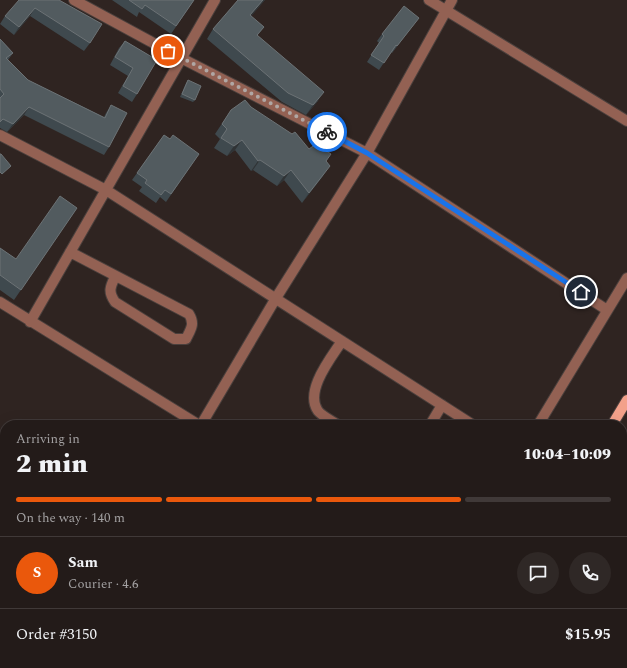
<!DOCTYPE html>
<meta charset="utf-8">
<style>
:root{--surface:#231b19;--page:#2f2826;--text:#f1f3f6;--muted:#a3a1a2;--line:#403938;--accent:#ea580c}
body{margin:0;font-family:Spectral,serif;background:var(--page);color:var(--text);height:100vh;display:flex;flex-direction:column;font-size:15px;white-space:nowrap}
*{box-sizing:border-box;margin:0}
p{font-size:13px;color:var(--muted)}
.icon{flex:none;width:22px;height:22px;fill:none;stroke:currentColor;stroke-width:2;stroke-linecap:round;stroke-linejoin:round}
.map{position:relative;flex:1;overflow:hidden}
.panel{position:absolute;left:0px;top:420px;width:627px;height:248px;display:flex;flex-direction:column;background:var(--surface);border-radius:16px 16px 0 0;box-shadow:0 4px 16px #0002,0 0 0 1px var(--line)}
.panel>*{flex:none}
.pin{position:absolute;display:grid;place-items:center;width:34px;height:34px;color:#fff;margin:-17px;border:2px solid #fff;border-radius:50%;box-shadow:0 1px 4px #0007}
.courier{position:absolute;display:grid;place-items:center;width:40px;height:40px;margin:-20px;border:3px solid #1a73e8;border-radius:50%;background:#fff;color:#222;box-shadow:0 1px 5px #0007}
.overview em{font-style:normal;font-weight:800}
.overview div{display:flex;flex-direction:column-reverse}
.overview{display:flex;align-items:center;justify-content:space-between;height:68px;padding:0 16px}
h1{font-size:26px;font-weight:800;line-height:30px}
.bar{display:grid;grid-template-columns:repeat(4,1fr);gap:6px 4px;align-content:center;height:48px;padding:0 16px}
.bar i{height:5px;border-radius:3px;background:var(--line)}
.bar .on{background:var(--accent)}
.bar p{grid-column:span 4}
.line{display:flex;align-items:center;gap:10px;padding:0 16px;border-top:1px solid var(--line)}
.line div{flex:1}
.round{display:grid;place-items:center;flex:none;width:42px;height:42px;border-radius:21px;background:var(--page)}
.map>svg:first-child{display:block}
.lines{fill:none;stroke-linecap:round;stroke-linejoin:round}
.minor-casing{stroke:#4b403d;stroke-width:12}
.major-casing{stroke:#4b403d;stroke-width:12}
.minor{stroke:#936153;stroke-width:10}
.major{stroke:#f3a18a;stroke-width:10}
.wall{fill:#3f494e}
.shaded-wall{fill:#303335}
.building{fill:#525b5f;stroke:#6c7275}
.done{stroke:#b0a7a4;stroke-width:4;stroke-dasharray:0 7.2}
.route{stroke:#1a73e8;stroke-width:5}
</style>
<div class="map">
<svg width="627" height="668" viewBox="0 0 627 668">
<rect width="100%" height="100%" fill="#2f2421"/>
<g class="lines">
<defs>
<path id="minor" d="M 74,0 L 181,58 L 367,153 L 607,310
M 429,0 L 627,121
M 0,135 L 106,190 L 473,425
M 70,252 L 189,314 C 195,324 191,329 186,339 L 174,339 L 115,302 C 108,292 110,287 115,277
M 0,302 L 199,425
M 30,322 L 215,0
M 201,425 L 276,298 L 367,153 L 452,0
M 338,425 C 332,421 322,416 318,411 C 304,391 331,358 342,341
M 430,425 L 442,405
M 538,425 L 627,278
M 0,516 L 5,519
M 268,663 L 278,668
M 59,668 L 62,663
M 389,668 L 392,663"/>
<path id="major" d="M 612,425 L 627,400
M 465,668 L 468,663"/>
</defs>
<use href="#minor" class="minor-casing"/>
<use href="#major" class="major-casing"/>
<use href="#minor" class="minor"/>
<use href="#major" class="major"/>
</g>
<path class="wall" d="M 59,0 L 90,43 L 84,51 L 30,16 L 14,35 L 0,24 L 5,16 Z
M 112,0 L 194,0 L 171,34 L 139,12 L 137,17 Z
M 238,0 L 265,0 L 251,16 L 264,27 L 257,36 L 318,101 L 306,115 L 282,102 L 207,39 L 213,29 Z
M 419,18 L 392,53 L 391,52 L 379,70 L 367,62 L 379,43 L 377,41 L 382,34 Z
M 0,39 L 13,53 L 8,60 L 28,80 L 104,117 L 106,113 L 111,105 L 109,147 L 104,155 L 24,115 L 7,132 L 0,128 Z
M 125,41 L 157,60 L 137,94 L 132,102 L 118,93 L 128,76 L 110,65 L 119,48 Z
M 188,80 L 195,100 L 193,102 L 180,97 L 186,83 Z
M 251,107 L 309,149 L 326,161 L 323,176 L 302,203 L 284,180 L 277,186 L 253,170 L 251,171 L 235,150 L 227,156 L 214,148 L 220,139 L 215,134 L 231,110 Z
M 164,135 L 170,139 L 199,154 L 166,202 L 160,197 L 156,203 L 139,191 L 142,187 L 132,180 Z
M 77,208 L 14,300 L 0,290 L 0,248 L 16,259 Z"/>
<path class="shaded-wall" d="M 263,0 L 265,0 L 244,25 L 250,15 Z
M 35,8 L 30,16 L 14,35 L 19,27 Z
M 324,92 L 318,101 L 306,115 L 313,105 Z
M 29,107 L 24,115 L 7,132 L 13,124 Z
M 242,140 L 235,150 L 227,156 L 234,146 Z
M 260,160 L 253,170 L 251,171 L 258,161 Z
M 330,166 L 323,176 L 302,203 L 309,193 Z
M 291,170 L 284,180 L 277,186 L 284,176 Z"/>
<path class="building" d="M 19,0 L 59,0 L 102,24 L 90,43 L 35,8 L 19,27 L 5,16 Z
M 129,0 L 194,0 L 176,26 L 145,5 L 142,9 Z
M 238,0 L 263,0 L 250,15 L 264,27 L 257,35 L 324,92 L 313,105 L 288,93 L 213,29 Z
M 404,6 L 419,18 L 397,46 L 396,45 L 384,63 L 371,55 L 384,36 L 382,34 Z
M 0,39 L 13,53 L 6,58 L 28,80 L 105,118 L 111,105 L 127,113 L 109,147 L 29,107 L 13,124 L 3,119 L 0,122 L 0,98 L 4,94 L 0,89 Z
M 125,41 L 157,60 L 137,94 L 123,86 L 133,68 L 115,57 Z
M 188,80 L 201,86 L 195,100 L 182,94 Z
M 245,100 L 251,107 L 292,134 L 295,132 L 309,149 L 316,144 L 331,154 L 326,161 L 330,166 L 309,193 L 291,170 L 284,176 L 260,160 L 258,161 L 242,140 L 234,146 L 221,138 L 227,129 L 222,124 L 231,110 Z
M 164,135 L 170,139 L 173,135 L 199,154 L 171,194 L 165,190 L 161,195 L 145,183 L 147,180 L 137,173 Z
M 0,154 L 1,154 L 11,166 L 2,174 L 0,172 Z
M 60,196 L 77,208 L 21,290 L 0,275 L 0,248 L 16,259 Z"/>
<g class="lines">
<path class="done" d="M 168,51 L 327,132"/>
<path class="route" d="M 327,132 L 367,153 L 581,292"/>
</g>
</svg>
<div class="pin" style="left:168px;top:51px;background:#ea580c"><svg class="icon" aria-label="bag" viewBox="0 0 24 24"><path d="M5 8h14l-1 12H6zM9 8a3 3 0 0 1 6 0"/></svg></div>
<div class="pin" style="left:581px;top:292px;background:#1f2937"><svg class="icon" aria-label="home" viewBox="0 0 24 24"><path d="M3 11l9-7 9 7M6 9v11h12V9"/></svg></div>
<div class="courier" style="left:327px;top:132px"><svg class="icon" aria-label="bike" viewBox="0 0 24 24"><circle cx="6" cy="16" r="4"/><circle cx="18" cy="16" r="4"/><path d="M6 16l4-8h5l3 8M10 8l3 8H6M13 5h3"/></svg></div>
<section class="panel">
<div class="overview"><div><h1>2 min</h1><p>Arriving in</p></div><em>10:04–10:09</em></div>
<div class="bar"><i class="on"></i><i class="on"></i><i class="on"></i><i></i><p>On the way · 140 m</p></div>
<div class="line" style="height:72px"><b class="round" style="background:var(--accent);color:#fff">S</b><div><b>Sam</b><p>Courier · 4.6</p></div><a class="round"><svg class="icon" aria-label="chat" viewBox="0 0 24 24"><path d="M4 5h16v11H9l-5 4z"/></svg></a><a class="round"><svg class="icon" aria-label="phone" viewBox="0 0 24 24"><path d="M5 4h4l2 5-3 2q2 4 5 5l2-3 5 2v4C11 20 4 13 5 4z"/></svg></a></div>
<div class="line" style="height:52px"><div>Order #3150</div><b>$15.95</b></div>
</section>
</div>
